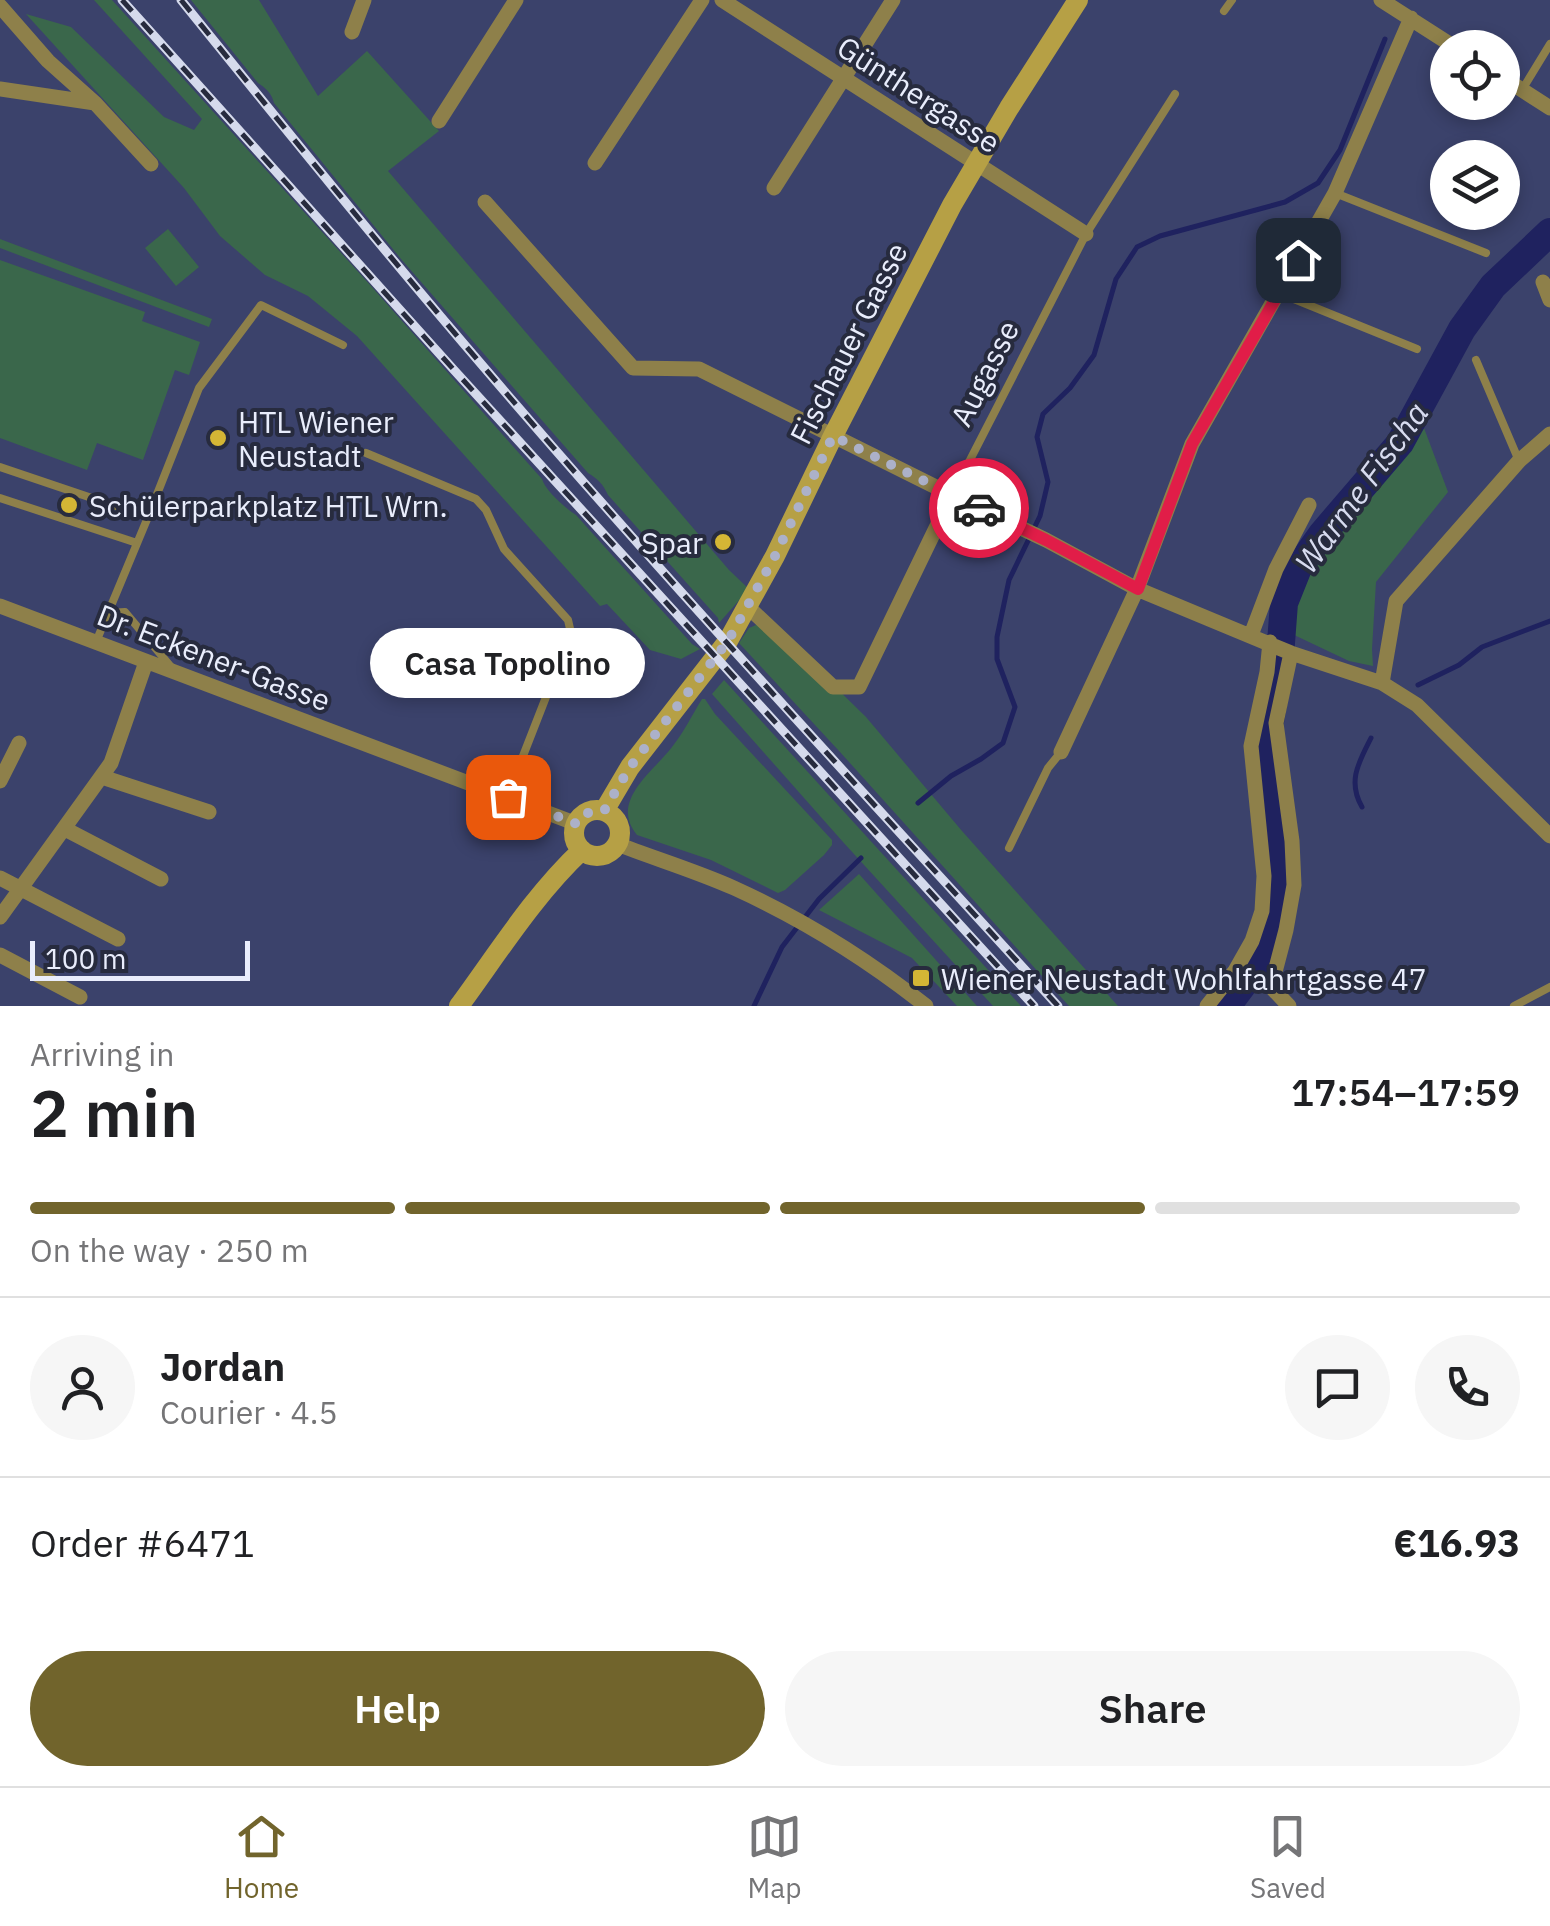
<!DOCTYPE html>
<meta charset="utf-8">
<style>
:root{--surface:#fff;--page:#f6f6f6;--text:#202124;--muted:#757577;--line:#e0e0e0;--accent:#71642c}
body{margin:0;font-family:"IBM Plex Sans",sans-serif;background:var(--page);color:var(--text);height:100vh;display:flex;flex-direction:column;font-size:38px;white-space:nowrap}
*{box-sizing:border-box;margin:0}
p{font-size:32px;color:var(--muted)}
.icon{flex:none;width:55px;height:55px;fill:none;stroke:currentColor;stroke-width:2;stroke-linecap:round;stroke-linejoin:round}
.map{position:relative;height:1006px;overflow:hidden}
.details{display:flex;flex-direction:column;background:var(--surface);flex:1}
.details>*{flex:none}
.controls{position:absolute;left:1430px;top:30px;display:grid;gap:20px}
.controls a{display:grid;place-items:center;width:90px;height:90px;border-radius:50%;background:var(--surface);box-shadow:0 5px 15px #0003;font-size:50px}
.scale{position:absolute;left:30px;bottom:25px;width:220px;box-sizing:border-box;padding-left:10px;border:5px solid #e9edfc;border-top:0;font-size:28px;line-height:35px;white-space:nowrap;color:#e9edfc;-webkit-text-stroke:8px #272b3e;paint-order:stroke}
.pin{position:absolute;display:grid;place-items:center;width:85px;height:85px;color:#fff;margin:-42px;border-radius:20px;box-shadow:0 5px 15px #0006}
.courier{position:absolute;display:grid;place-items:center;width:100px;height:100px;margin:-50px;border:8px solid #e11d48;border-radius:50%;background:#fff;color:#222;box-shadow:0 2px 12px #0007}
.bubble{position:absolute;height:70px;border-radius:35px;background:var(--surface);box-shadow:0 5px 15px #0003;font-size:32px;font-weight:600;line-height:70px;text-align:center}
.headline em{font-style:normal;font-weight:600}
.headline div{display:flex;flex-direction:column-reverse}
.headline{display:flex;align-items:center;justify-content:space-between;height:170px;padding:0 30px}
h1{font-size:65px;font-weight:600;line-height:75px}
.bar{display:grid;grid-template-columns:repeat(4,1fr);gap:15px 10px;align-content:center;height:120px;padding:0 30px}
.bar i{height:12px;border-radius:8px;background:var(--line)}
.bar .on{background:var(--accent)}
.bar p{grid-column:span 4}
.line{display:flex;align-items:center;gap:25px;padding:0 30px;border-top:2px solid var(--line)}
.line div{flex:1}
.round{display:grid;place-items:center;flex:none;width:105px;height:105px;border-radius:52px;background:var(--page)}
.action{display:flex;gap:20px;margin-top:auto;padding:20px 30px}
.action a{flex:1;height:115px;border-radius:60px;background:var(--accent);color:#fff;font-size:40px;font-weight:600;line-height:115px;text-align:center}
.action a+a{background:var(--page);color:var(--text)}
.dock{display:flex;justify-content:space-around;align-items:center;height:140px;border-top:2px solid var(--line);background:var(--surface);font-size:28px;color:var(--muted)}
.dock a{display:grid;justify-items:center;gap:5px}
.dock .on{color:var(--accent)}
.map>svg:first-child{display:block}
.green{fill:#3a674b}
.lines{fill:none;stroke-linecap:round;stroke-linejoin:round}
.stream{stroke:#1f225f;stroke-width:5}
.river{stroke:#1f225f;stroke-width:28}
.service{stroke:#8e804a;stroke-width:8}
.minor{stroke:#8e804a;stroke-width:15}
.secondary{stroke:#b6a045;stroke-width:20}
.rail-casing{stroke:#d5daec;stroke-width:9}
.rail{stroke:#272b3e;stroke-width:5;stroke-dasharray:15;stroke-linecap:butt}
.done{stroke:#acb1c9;stroke-width:10;stroke-dasharray:0 18}
.route{stroke:#e11d48;stroke-width:12}
.poi-dot{fill:#d4b635;stroke:#272b3e;stroke-width:4}
.labels{text-anchor:middle;dominant-baseline:central;stroke-width:8;stroke-linejoin:round;paint-order:stroke}
.street-label{font-size:30px;fill:#e9edfc;stroke:#272b3e}
.poi-label{font-size:30px;fill:#e9edfc;stroke:#272b3e;text-anchor:start}
.water-label{font-size:32px;font-style:italic;fill:#d7dbef;stroke:#272b3e}
</style>
<div class="map">
<svg width="1550" height="1006" viewBox="0 0 1550 1006">
<rect width="100%" height="100%" fill="#3b426b"/>
<path class="green" d="M 94,0 L 112,0 L 371,286 L 542,479 C 545,490 565,508 576,515 L 692,644 L 700,649 L 681,659 L 650,650 L 607,604 L 600,606 L 357,336 L 308,296 L 265,275 L 220,236 L 184,188 L 26,14 L 71,27 L 164,117 L 194,130 L 202,119 Z
M 191,0 L 259,0 L 318,96 L 367,51 L 439,131 L 388,171 L 729,570 L 749,589 L 719,623 L 718,618 L 608,495 C 603,484 598,479 588,473 L 401,259 L 274,103 C 272,94 266,88 258,83 Z
M 168,229 L 199,267 L 176,286 L 145,248 Z
M 0,239 L 212,319 L 209,327 L 0,248 Z
M 0,260 L 145,312 L 142,321 L 200,342 L 189,375 L 175,370 L 143,460 L 97,443 L 87,470 L 0,438 Z
M 1424,428 L 1448,492 L 1376,582 L 1372,649 L 1373,666 L 1349,661 L 1292,634 L 1290,607 L 1304,575 L 1333,543 Z
M 756,625 L 775,628 L 866,717 L 962,831 L 1118,1006 L 1069,1006 L 840,752 L 739,643 L 749,628 Z
M 724,680 L 1021,1006 L 993,1006 L 843,842 L 712,694 Z
M 702,699 L 705,699 L 715,714 L 832,840 L 832,845 L 824,855 L 785,890 L 778,893 L 711,860 L 637,835 C 609,801 653,772 672,747 C 684,732 692,715 702,699 Z
M 859,874 L 977,1006 L 957,1006 L 912,958 L 819,910 Z"/>
<g class="lines">
<path class="stream" d="M 1418,685 L 1459,665 L 1482,647 L 1550,621
M 918,803 L 951,776 L 981,759 L 1003,743 L 1015,707 L 997,659 L 997,637 L 1009,580 L 1040,516 L 1048,482 L 1037,437 L 1043,414 L 1070,388 L 1094,355 L 1116,279 L 1137,247 L 1160,236 L 1285,202 L 1318,183 L 1340,150 L 1385,39
M 1362,807 C 1347,781 1359,762 1371,738
M 754,1006 L 782,947 L 819,899 L 861,858"/>
<path class="river" d="M 1227,1006 L 1260,962 L 1274,930 L 1280,903 L 1279,853 L 1267,760 L 1267,739 L 1279,669 L 1284,603 L 1298,568 L 1322,534 L 1400,443 L 1462,329 L 1493,286 L 1550,232"/>
<path class="service" d="M 1224,11 L 1232,0
M 1522,90 L 1550,44
M 1335,193 L 1486,253
M 1279,293 L 1417,349
M 1476,360 L 1519,461
M 366,453 L 476,499 L 486,510 L 504,549 L 568,620 L 571,633 L 507,797
M 0,467 L 148,517 L 96,642
M 952,495 L 1086,234 L 1175,94
M 0,498 L 137,543
M 148,517 L 199,388 L 261,305 L 343,345
M 109,613 L 125,612 L 172,668
M 1009,848 L 1048,768 L 1061,752
M 1514,1006 L 1550,987"/>
<path class="minor" d="M 722,0 L 1086,234
M 1381,0 L 1456,48
M 0,6 L 48,61 L 95,103 L 151,164
M 352,32 L 364,0
M 1502,77 L 1550,108
M 0,89 L 95,103
M 439,121 L 516,0
M 595,163 L 702,0
M 774,188 L 893,0
M 485,202 L 633,368 L 699,369 L 952,495 L 1046,540 L 1137,589 L 1291,653 L 1382,683 L 1417,705 L 1550,836
M 1543,282 L 1550,300
M 0,606 L 577,824
M 747,606 L 833,687 L 859,687 L 952,495
M 1251,635 L 1276,569 L 1309,505
M 1382,683 L 1396,601 L 1519,461 L 1550,434
M 1061,752 L 1137,589 L 1192,444 L 1335,193 L 1411,18
M 102,777 L 209,812
M 0,781 L 19,743
M 65,829 L 161,879
M 617,844 C 656,859 696,871 734,888 C 802,919 868,960 926,1006
M 0,878 L 118,939
M 0,917 L 111,763 L 146,662
M 0,955 L 80,997
M 1207,1006 L 1235,971 L 1252,941 L 1262,911 L 1264,876 L 1251,746 L 1267,672 L 1270,642
M 1289,1006 L 1271,987 L 1286,930 L 1294,885 L 1292,841 L 1276,723 L 1291,653"/>
<path class="secondary" d="M574 833a23 23 0 1 1 46 0a23 23 0 1 1-46 0Z
M 604,811 L 630,767 L 728,641 L 775,556 L 833,436 L 952,205 L 1009,108 L 1078,0
M 459,1006 C 498,953 534,895 582,850"/>
<defs>
<path id="rail" d="M 122,0 L 454,370 L 1034,1006
M 181,0 C 282,125 383,250 488,372 C 673,588 867,796 1058,1006"/>
</defs>
<use href="#rail" class="rail-casing"/>
<use href="#rail" class="rail"/>
</g>
<g class="lines">
<path class="done" d="M 508,797 L 577,824 L 587,813 L 604,811 L 630,767 L 728,641 L 775,556 L 833,436 L 979,508"/>
<path class="route" d="M 979,508 L 1046,540 L 1138,589 L 1192,444 L 1298,260"/>
</g>
<g class="poi-dot">
<circle cx="218" cy="438" r="10"/>
<circle cx="69" cy="505" r="10"/>
<circle cx="723" cy="542" r="10"/>
<rect x="911" y="968" width="20" height="20" rx="5"/>
</g>
<g class="labels">
<g class="street-label">
<text transform="translate(919 94) rotate(33)">Günthergasse</text>
<text transform="translate(848 343) rotate(-63)">Fischauer Gasse</text>
<text transform="translate(984 373) rotate(-63)">Augasse</text>
<text transform="translate(214 657) rotate(21)">Dr. Eckener-Gasse</text>
</g>
<g class="poi-label">
<text x="238" y="421">HTL Wiener<tspan x="238" dy="34">Neustadt</tspan></text>
<text x="89" y="505">Schülerparkplatz HTL Wrn.</text>
<text x="703" y="542" text-anchor="end">Spar</text>
<text x="941" y="978">Wiener Neustadt Wohlfahrtgasse 47</text>
</g>
<g class="water-label">
<text transform="translate(1361 487) rotate(-54)">Warme Fischa</text>
</g>
</g>
</svg>
<div class="controls">
<a><svg class="icon" aria-label="locate" viewBox="0 0 24 24"><circle cx="12" cy="12" r="6"/><path d="M12 2v4M12 18v4M2 12h4M18 12h4"/></svg></a>
<a><svg class="icon" aria-label="layers" viewBox="0 0 24 24"><path d="M12 4l9 5-9 5-9-5zM3 14l9 5 9-5"/></svg></a>
</div>
<div class="scale">100 m</div>
<div class="pin" style="left:508px;top:797px;background:#ea580c"><svg class="icon" aria-label="bag" viewBox="0 0 24 24"><path d="M5 8h14l-1 12H6zM9 8a3 3 0 0 1 6 0"/></svg></div>
<div class="pin" style="left:1298px;top:260px;background:#1f2937"><svg class="icon" aria-label="home" viewBox="0 0 24 24"><path d="M3 11l9-7 9 7M6 9v11h12V9"/></svg></div>
<div class="courier" style="left:979px;top:508px"><svg class="icon" aria-label="car" viewBox="0 0 24 24"><path d="M5 17H2v-5l4-1 3-4h7l3 4 3 1v5h-3M9 17h6M6 11h13"/><circle cx="7" cy="17" r="2"/><circle cx="17" cy="17" r="2"/></svg></div>
<div class="bubble" style="left:370px;top:628px;width:275px">Casa Topolino</div>
</div>
<section class="details">
<div class="headline"><div><h1>2 min</h1><p>Arriving in</p></div><em>17:54–17:59</em></div>
<div class="bar"><i class="on"></i><i class="on"></i><i class="on"></i><i></i><p>On the way · 250 m</p></div>
<div class="line" style="height:180px"><a class="round"><svg class="icon" aria-label="person" viewBox="0 0 24 24"><circle cx="12" cy="8" r="4"/><path d="M4 21q1-7 8-7t8 7"/></svg></a><div><b>Jordan</b><p>Courier · 4.5</p></div><a class="round"><svg class="icon" aria-label="chat" viewBox="0 0 24 24"><path d="M4 5h16v11H9l-5 4z"/></svg></a><a class="round"><svg class="icon" aria-label="phone" viewBox="0 0 24 24"><path d="M5 4h4l2 5-3 2q2 4 5 5l2-3 5 2v4C11 20 4 13 5 4z"/></svg></a></div>
<div class="line" style="height:130px"><div>Order #6471</div><b>€16.93</b></div>
<div class="action"><a>Help</a><a>Share</a></div>
</section>
<nav class="dock">
<a class="on"><svg class="icon" aria-label="home" viewBox="0 0 24 24"><path d="M3 11l9-7 9 7M6 9v11h12V9"/></svg>Home</a>
<a><svg class="icon" aria-label="map" viewBox="0 0 24 24"><path d="M3 6l6-2 6 2 6-2v14l-6 2-6-2-6 2zM9 4v14M15 6v14"/></svg>Map</a>
<a><svg class="icon" aria-label="saved" viewBox="0 0 24 24"><path d="M7 4h10v16l-5-4-5 4z"/></svg>Saved</a>
</nav>
